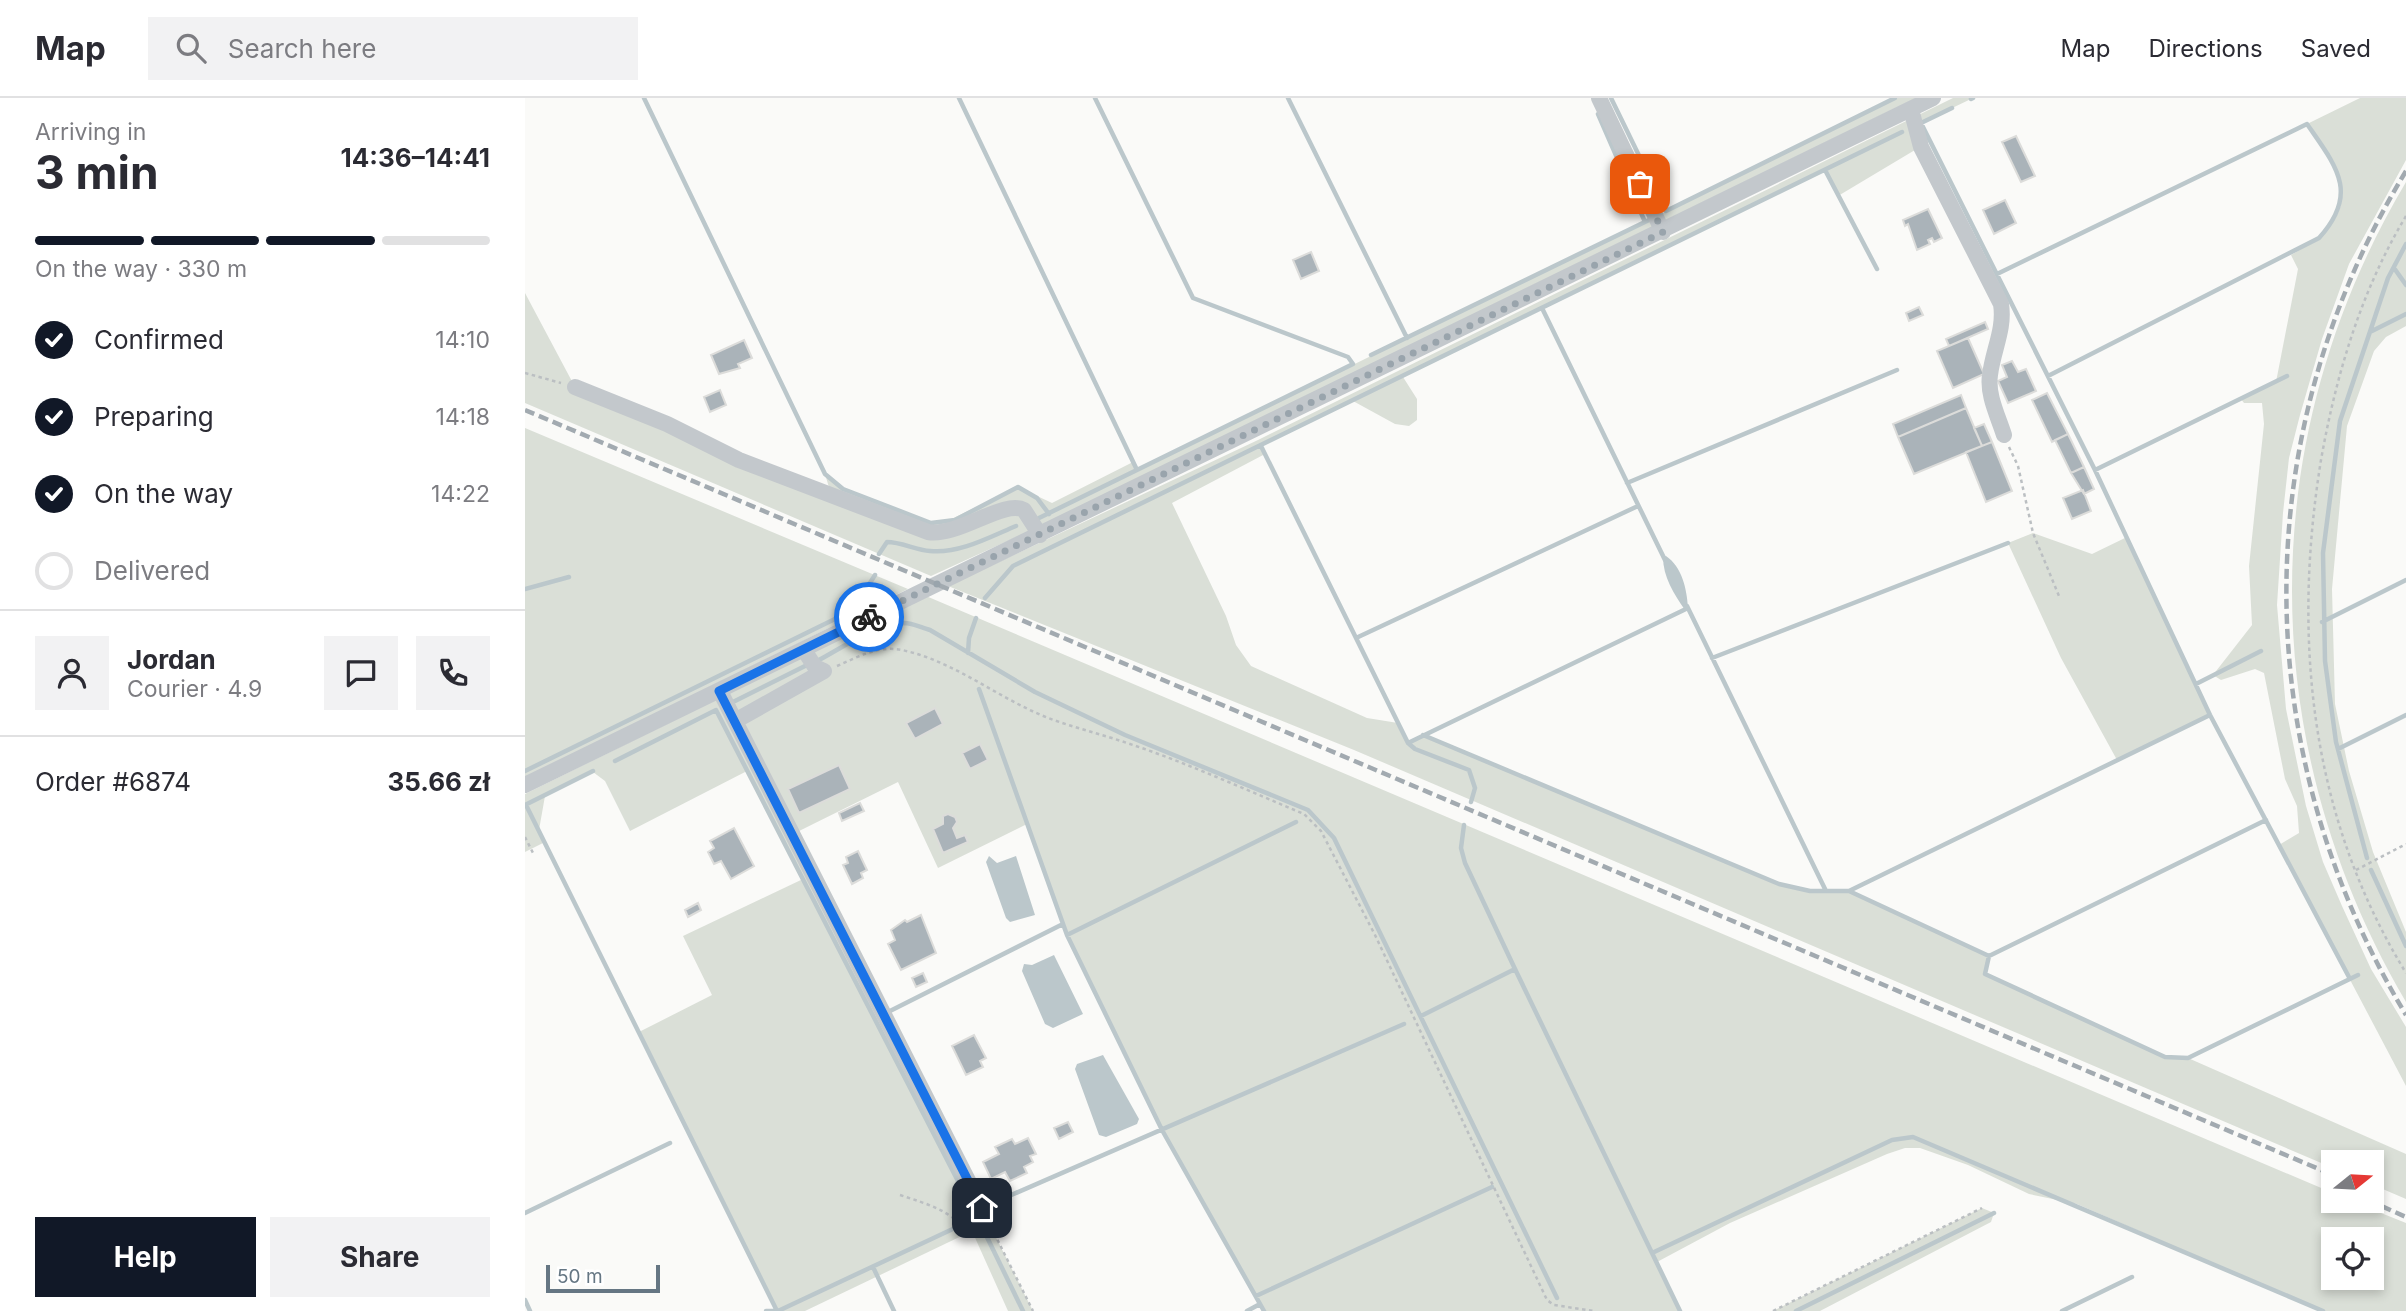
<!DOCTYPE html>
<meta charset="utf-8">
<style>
:root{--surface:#fff;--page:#f2f2f3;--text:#2b2b33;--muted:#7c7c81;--line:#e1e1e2;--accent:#111827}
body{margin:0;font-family:Inter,sans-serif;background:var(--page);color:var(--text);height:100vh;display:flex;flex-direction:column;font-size:26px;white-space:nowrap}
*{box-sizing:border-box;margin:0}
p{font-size:23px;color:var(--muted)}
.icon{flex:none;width:38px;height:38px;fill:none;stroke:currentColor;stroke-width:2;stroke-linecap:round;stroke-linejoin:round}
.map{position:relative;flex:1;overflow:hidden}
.sheet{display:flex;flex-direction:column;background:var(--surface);width:525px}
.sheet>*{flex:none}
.needle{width:46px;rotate:72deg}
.controls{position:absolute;left:1796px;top:1052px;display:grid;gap:14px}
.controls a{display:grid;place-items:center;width:63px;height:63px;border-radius:0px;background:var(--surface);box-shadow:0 4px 10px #0003;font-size:35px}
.scale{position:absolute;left:21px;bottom:18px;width:114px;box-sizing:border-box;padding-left:7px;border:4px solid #657683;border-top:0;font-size:19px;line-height:24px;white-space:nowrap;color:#657683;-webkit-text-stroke:5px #fff;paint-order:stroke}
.pin{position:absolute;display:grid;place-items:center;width:60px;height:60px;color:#fff;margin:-30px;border-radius:14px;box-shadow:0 4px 10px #0006}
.courier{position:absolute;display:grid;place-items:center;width:70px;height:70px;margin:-35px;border:5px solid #1a73e8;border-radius:50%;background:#fff;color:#222;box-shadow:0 2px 9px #0007}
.headline em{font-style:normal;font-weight:700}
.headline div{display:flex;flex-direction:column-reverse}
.headline{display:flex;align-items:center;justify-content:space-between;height:119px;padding:0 35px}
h1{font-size:46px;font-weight:700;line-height:52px}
.bar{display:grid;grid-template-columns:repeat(4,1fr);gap:10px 7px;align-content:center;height:84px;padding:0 35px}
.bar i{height:9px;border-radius:5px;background:var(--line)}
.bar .on{background:var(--accent)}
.bar p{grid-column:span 4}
.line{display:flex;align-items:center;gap:18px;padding:0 35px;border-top:2px solid var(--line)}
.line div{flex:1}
.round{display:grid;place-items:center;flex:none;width:74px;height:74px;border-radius:0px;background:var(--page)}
ol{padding:0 35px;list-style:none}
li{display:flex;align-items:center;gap:21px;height:77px}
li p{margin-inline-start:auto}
li .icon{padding:7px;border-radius:50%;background:var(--accent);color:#fff;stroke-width:4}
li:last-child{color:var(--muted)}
li i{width:38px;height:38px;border:4px solid var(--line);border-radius:50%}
.action{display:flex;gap:14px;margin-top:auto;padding:14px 35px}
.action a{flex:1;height:80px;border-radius:0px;background:var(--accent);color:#fff;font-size:28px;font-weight:700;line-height:80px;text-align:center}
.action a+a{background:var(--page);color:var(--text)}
header{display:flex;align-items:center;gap:42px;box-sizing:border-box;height:98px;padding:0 35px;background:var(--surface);border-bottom:2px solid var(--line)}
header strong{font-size:33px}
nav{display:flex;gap:38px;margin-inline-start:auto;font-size:24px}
.search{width:490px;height:63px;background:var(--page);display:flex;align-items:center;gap:18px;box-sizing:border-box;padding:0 24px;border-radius:0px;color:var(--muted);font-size:26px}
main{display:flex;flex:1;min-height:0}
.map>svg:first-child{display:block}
.green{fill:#dadfd7;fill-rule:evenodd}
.water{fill:#bbc7cb}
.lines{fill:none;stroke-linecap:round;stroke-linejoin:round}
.stream{stroke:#bbc7cb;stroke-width:4.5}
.building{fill:#aab3b9;stroke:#dcdcda;stroke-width:2}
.path{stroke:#bbbfc2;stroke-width:2.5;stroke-dasharray:3.5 3.5;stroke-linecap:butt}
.minor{stroke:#c3c8cc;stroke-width:16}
.rail{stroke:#a2aab0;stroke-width:4.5;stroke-dasharray:10 5;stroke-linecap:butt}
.done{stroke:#99a4ac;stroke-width:7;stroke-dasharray:0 12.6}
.route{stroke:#1a73e8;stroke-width:9}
</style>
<header>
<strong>Map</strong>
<div class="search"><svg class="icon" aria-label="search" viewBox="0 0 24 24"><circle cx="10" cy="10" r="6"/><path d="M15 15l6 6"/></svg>Search here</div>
<nav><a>Map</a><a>Directions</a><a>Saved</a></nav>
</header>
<main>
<section class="sheet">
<div class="headline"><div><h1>3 min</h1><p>Arriving in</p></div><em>14:36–14:41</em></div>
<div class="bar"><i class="on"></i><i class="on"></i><i class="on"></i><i></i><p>On the way · 330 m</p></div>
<ol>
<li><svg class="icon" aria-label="check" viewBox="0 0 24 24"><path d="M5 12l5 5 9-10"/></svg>Confirmed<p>14:10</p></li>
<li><svg class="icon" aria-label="check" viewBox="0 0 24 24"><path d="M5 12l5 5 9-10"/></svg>Preparing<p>14:18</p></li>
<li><svg class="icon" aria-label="check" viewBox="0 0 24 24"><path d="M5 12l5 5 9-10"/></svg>On the way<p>14:22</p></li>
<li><i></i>Delivered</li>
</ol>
<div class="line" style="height:126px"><a class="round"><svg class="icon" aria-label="person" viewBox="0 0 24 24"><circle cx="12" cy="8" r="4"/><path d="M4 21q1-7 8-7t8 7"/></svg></a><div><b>Jordan</b><p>Courier · 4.9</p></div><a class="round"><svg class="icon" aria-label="chat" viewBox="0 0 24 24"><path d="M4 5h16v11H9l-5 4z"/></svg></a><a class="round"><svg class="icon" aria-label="phone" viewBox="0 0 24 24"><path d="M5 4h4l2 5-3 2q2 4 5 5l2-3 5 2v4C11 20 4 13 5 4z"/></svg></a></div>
<div class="line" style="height:91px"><div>Order #6874</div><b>35.66 zł</b></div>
<div class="action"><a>Help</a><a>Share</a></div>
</section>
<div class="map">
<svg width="1881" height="1213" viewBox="0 0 1881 1213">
<rect width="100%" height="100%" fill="#fafaf8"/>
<path class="green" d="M 1391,0 L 511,430 L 406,478 L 0,305 L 0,195 L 50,289 L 306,396 L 300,376 L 318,391 L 406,424 L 418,425 L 493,389 L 527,405 L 608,364 L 613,372 L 1373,0 Z
M 1428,0 L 1448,0 L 1396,25 L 1405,43 L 1313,98 L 1300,72 L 878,279 L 892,301 L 892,322 L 884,328 L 870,326 L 828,303 L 736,348 L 740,356 L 647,405 L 701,518 L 711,547 L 726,568 L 842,620 L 873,625 L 883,645 L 898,637 L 1254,786 L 1285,793 L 1324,793 L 1464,858 L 1461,876 L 1640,959 L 1663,960 L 1881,1056 L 1881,1101 L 1846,1086 L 1846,1064 L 1808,1064 L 1808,1070 L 829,652 L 423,488 L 733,342 Z
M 1835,0 L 1881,0 L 1881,62 L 1824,166 L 1797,241 L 1775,317 L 1764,360 L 1758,415 L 1752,507 L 1761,611 L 1781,708 L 1798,764 L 1817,808 L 1846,871 L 1881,929 L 1881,988 L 1754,747 L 1774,735 L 1772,708 L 1760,681 L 1739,575 L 1730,571 L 1696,582 L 1688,577 L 1727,527 L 1724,468 L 1739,326 L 1737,305 L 1719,305 L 1716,301 L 1751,284 L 1773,171 L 1766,157 C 1839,115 1823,85 1782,26 Z
M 1881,84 L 1881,228 L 1861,239 L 1849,253 L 1822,328 L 1807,491 L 1810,606 L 1824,673 L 1848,754 L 1881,834 L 1881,904 C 1730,647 1728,341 1881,84 Z
M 0,330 L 383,491 L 0,680 Z
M 1508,435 L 1567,456 L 1602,439 L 1685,617 L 1592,662 L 1536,560 L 1483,445 Z
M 401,498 L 1808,1095 L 1808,1102 L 1826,1103 L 1881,1125 L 1881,1213 L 1798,1213 L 1552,1106 L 1504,1096 L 1443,1067 L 1395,1050 L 1380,1050 L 1362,1056 L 1205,1125 L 1132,1164 L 1155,1213 L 739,1213 L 637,1032 L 542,837 L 502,726 L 413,770 L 373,684 L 268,736 L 508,1213 L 483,1213 L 447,1133 L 280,1213 L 252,1213 L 114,934 L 187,897 L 158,838 L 278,781 L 222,673 L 105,733 L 80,683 L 68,674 L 20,698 L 14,732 L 20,744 L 0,754 L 0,696 ZM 1808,1141 L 1846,1141 L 1846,1180 L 1808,1180 Z
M 1457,1110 L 1469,1115 L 1466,1124 L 1295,1213 L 1248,1213 Z"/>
<path class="water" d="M 1141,458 C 1157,469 1162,491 1163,510 L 1160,512 C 1149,496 1138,479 1138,459 Z
M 464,758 L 472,765 L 491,758 L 510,817 L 485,824 L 481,820 L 461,764 Z
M 529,857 L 558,916 L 528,930 L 520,926 L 497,873 L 499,866 L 507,867 Z
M 578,957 L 614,1021 L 612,1026 L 581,1039 L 574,1037 L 550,971 L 552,966 Z"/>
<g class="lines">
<path class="stream" d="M 119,0 L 300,376 L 318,391 L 406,425 L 430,422 L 493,389 L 512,400 L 524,416
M 434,0 L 612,372
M 763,0 L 882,240
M 1086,0 L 1141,113 L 1370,0
M 1446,1 L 1448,0
M 1427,10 L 1396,25 L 1570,372 L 1685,617 L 1825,881
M 1073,16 L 1120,124
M 1300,72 L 1352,171
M 1869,170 L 1881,187
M 1472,176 L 1782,26 C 1811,68 1835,95 1794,140 L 1523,278
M 1017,210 L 1140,462
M 1847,233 L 1881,216
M 846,257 L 1124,122
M 736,348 L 883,645 L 890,651 L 944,672 L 950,690 L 946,704
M 1570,372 L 1762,278
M 1102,385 L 1372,272
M 514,420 L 828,266 L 823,259 L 668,200 L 570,0
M 354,456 L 362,444 C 376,444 391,452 405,453 C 434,456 465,439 491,428
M 0,491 L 44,479
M 460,500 L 488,468 L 1377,34
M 1162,508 L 1301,793
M 1797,524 L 1881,482
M 831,540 L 1113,408
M 443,555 L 444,540 L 451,520
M 1187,560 L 1483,445
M 292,563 C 317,550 350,526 379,525 C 388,525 397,530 405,532 L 510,594 L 600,637 L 783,712 L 809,740 L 1032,1200
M 1671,586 L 1736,553
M 454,591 L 542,837 L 637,1032 L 739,1213
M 208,604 L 280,568
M 898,637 L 1254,786 L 1285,793 L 1324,793 L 1464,858 L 1460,876 L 1640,959 L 1663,960 L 1833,877
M 883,645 L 1163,510
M 1813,651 L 1881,617
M 90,663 L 191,612 L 454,1124
M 0,673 L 314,519 L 329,510 L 350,477
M 0,707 L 68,673
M 1,707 L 252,1213
M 939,727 L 936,750 L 940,765 L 990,871
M 1842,760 L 1811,644 L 1800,563 L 1798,455 L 1815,323 L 1863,180 L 1881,146
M 1846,772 L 1881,848
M 1324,793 L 1685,617
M 542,837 L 771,724
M 1464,858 L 1741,722
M 365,913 L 538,826
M 896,918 L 990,871 L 1155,1213
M 461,1108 L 879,926
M 0,1115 L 145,1045
M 443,1124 L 452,1120
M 459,1133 L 498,1213
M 1127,1155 L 1367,1042 L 1388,1039 L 1798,1213
M 348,1169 L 369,1213
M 731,1198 L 967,1089
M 0,1202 L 5,1213
M 241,1213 L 252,1213
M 253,1213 L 432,1129
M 722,1213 L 735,1206
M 1271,1213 L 1469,1115
M 1537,1213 L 1607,1179"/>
</g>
<path class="building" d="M 1491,38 L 1510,78 L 1496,84 L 1477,44 Z
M 1480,102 L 1491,125 L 1469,136 L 1458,112 Z
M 1403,111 L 1417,140 L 1409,144 L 1407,140 L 1403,142 L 1405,146 L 1392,152 L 1383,126 L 1380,128 L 1378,122 Z
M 786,154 L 794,173 L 776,181 L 768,162 Z
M 1394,209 L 1398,217 L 1384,223 L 1381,215 Z
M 1460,224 L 1463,231 L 1424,248 L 1421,241 Z
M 1443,240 L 1459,276 L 1428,290 L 1412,253 Z
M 219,242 L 227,260 L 213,266 L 215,270 L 194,276 L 186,257 Z
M 1487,263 L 1493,274 L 1501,271 L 1511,293 L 1483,305 L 1473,283 L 1482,279 L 1477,267 Z
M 195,292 L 201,307 L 185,314 L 179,299 Z
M 1522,295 L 1543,336 L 1527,344 L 1507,302 Z
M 1436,297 L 1441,310 L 1373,339 L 1368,326 Z
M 1441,310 L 1457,348 L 1389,376 L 1373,339 Z
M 1459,326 L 1467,344 L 1457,348 L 1449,330 Z
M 1543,336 L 1559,369 L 1546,375 L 1530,342 Z
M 1467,344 L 1487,393 L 1461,404 L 1441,354 Z
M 1559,369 L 1569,391 L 1559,396 L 1546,375 Z
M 1558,392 L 1566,413 L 1547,421 L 1538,400 Z
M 410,610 L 418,626 L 390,641 L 381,625 Z
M 455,646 L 463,662 L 445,671 L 437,655 Z
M 314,667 L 325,691 L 274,715 L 263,691 Z
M 335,705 L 339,713 L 317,723 L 314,715 Z
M 423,716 L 430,719 L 432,724 L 428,730 L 432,740 L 440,737 L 443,744 L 418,755 L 408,731 L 418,726 L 418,718 Z
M 209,730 L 229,768 L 206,781 L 196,763 L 189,766 L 183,754 L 189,750 L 185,743 Z
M 333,753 L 342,772 L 336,775 L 338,780 L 327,786 L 318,767 L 323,765 L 321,759 Z
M 173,805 L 176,812 L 163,819 L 160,812 Z
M 396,817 L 411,855 L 376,872 L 363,846 L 370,842 L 366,832 L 380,822 L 382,824 Z
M 398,875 L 402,884 L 391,889 L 387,880 Z
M 449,937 L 461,960 L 455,963 L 458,969 L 441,977 L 427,948 Z
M 543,1024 L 548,1034 L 534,1041 L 529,1030 Z
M 503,1040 L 511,1056 L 505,1058 L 508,1064 L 499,1069 L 502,1075 L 485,1083 L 480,1074 L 466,1081 L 458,1064 L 474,1056 L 470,1049 L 487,1041 L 490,1046 Z"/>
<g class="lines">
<path class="path" d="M 1881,118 C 1836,193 1811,277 1796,362 C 1767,541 1785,718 1881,875
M 0,275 L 36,285
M 1484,349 L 1493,368 L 1508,435 L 1534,498
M 312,568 C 333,559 353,547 377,552 C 428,563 469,597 516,617 C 542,628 569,634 596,643 C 658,663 719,691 779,716 L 796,733 L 850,837 L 1022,1202 L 1029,1207 L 1069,1213
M 0,739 L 9,757
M 1831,772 L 1881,746
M 375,1097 C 402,1106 426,1112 443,1135 L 463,1126
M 463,1123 L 508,1213
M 1248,1213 L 1457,1110"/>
<path class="minor" d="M 1074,0 L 1138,134
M 1386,11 L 1396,49 L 1476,206 C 1480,231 1468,252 1465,277 C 1462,297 1473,318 1479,337
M 50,289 L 142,326 L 214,362 L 403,434 C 433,439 479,401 499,412 L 515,437
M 279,552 L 290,569 L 299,573 L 210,623 L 457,1110
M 195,593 L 210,623
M 0,687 L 1408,0"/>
<path class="rail" d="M 1881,73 C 1721,337 1722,652 1881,917
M 0,312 L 1808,1077
M 1843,1102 L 1881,1119"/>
</g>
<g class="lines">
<path class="done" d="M 344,519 L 1138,134 L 1115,86"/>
<path class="route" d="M 344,519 L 194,593 L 457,1110"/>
</g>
</svg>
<div class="controls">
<a><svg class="needle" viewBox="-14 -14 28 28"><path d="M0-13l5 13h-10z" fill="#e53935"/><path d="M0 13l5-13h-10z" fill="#7c7c81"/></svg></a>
<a><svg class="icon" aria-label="locate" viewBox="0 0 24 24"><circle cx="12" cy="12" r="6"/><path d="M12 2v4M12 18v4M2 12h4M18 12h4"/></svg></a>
</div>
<div class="scale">50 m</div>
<div class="pin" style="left:1115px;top:86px;background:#ea580c"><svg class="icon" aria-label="bag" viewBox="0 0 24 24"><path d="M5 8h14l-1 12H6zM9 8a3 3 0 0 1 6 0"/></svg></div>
<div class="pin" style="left:457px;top:1110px;background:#1f2937"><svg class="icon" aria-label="home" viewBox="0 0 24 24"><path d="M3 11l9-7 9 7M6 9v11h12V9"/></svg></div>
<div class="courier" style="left:344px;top:519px"><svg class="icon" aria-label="bike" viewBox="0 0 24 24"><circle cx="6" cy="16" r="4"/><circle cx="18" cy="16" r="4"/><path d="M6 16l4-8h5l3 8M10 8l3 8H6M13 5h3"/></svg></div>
</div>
</main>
